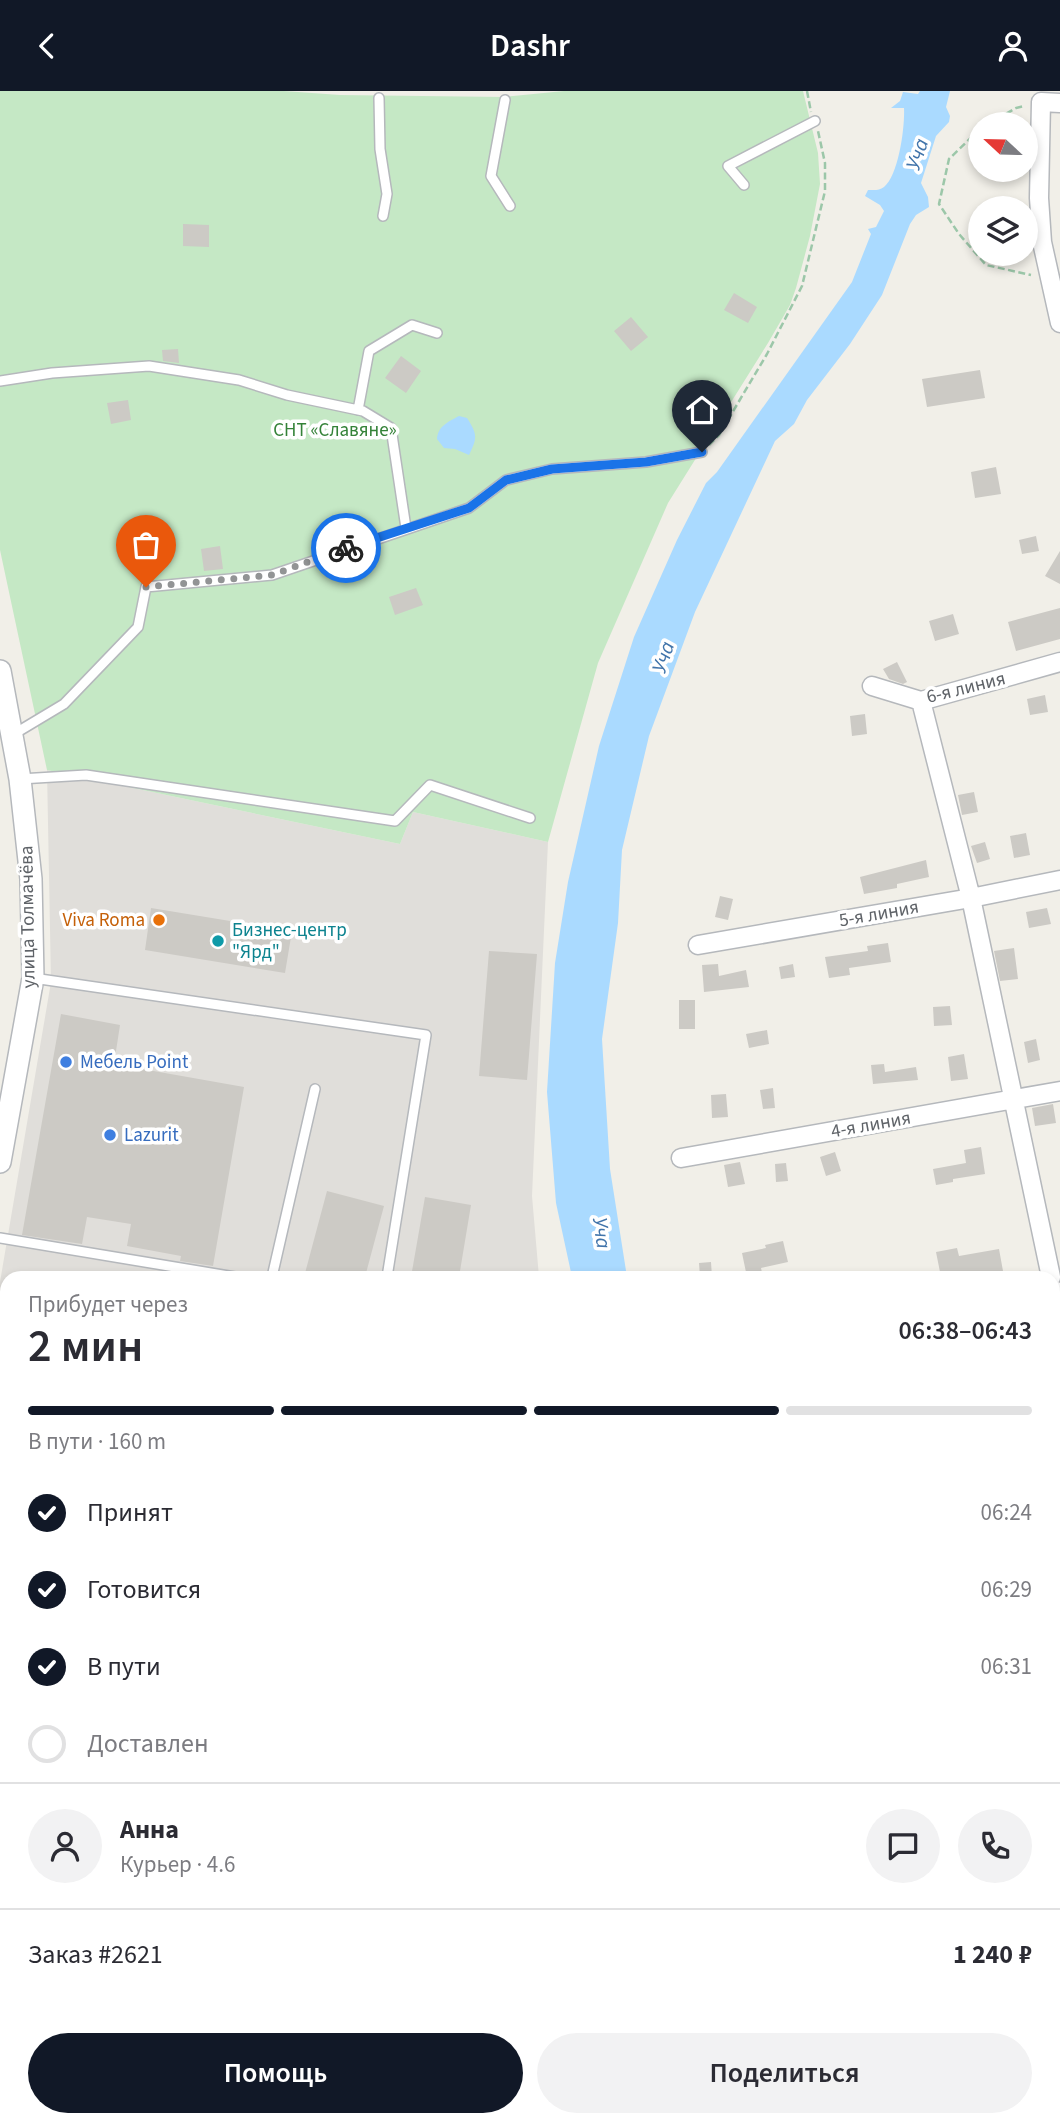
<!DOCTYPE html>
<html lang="ru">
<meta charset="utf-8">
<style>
:root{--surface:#fff;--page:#f2f2f3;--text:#2b2b33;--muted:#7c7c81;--line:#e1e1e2;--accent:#111827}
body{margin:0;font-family:"Source Sans 3",sans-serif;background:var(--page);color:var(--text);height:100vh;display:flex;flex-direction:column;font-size:26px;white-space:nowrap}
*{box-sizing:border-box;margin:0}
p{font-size:23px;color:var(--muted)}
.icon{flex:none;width:38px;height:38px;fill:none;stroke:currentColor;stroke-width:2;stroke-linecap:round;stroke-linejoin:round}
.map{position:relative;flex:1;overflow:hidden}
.details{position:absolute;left:0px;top:1180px;width:1060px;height:856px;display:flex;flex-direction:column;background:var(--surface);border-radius:21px 21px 0 0;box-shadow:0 4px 10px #0003}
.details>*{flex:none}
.needle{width:46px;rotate:292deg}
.controls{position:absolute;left:968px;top:21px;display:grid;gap:14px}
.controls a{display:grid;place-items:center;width:70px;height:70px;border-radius:50%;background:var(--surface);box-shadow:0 4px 10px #0003;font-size:35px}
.pin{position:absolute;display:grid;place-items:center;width:60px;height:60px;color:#fff;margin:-72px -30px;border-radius:50% 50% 50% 0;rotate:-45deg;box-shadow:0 0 7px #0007}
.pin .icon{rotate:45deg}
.courier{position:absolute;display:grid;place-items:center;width:70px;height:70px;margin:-35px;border:5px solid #1a73e8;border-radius:50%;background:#fff;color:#222;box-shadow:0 2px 9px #0007}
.headline em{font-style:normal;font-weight:600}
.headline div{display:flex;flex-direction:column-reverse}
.headline{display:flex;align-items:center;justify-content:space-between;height:119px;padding:0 28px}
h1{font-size:46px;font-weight:600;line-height:52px}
.bar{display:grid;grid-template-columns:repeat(4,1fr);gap:10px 7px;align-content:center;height:84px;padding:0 28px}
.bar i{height:9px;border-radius:5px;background:var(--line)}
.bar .active{background:var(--accent)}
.bar p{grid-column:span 4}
.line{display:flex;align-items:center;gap:18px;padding:0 28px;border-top:2px solid var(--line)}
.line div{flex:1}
.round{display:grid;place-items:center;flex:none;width:74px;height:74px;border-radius:37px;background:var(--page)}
ol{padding:0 28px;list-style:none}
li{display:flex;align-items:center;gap:21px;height:77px}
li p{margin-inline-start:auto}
li .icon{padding:7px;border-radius:50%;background:var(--accent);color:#fff;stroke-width:4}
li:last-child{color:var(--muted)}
li i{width:38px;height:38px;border:4px solid var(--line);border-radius:50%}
.action{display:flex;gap:14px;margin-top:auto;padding:14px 28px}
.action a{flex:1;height:80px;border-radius:42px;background:var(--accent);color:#fff;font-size:28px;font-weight:600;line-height:80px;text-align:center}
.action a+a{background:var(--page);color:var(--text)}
header{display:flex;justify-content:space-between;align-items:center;height:91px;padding:0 28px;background:var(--accent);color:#fff;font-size:32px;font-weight:600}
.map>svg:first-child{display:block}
.industrial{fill:#e0deda}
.green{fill:#c5e8c5}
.water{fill:#aadaff}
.building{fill:#cccac5}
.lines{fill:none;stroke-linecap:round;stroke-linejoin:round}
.service-casing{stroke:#b5b8bc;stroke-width:12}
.minor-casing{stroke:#b5b8bc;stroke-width:21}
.tertiary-casing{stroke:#b5b8bc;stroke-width:24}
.path{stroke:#9cc7a9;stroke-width:2.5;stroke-dasharray:7 3.5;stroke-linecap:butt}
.service{stroke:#fff;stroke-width:9}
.minor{stroke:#fff;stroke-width:18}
.tertiary{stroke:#fff;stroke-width:21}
.rail-casing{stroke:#b6b7b8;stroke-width:7}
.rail{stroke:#fff;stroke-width:4.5;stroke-dasharray:13;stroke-linecap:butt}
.done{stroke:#929495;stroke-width:7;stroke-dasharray:0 12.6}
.route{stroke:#1a73e8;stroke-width:9}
.food-dot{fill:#e8710a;stroke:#fff;stroke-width:2.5}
.culture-dot{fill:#0f9aa8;stroke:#fff;stroke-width:2.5}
.shop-dot{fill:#3f7fe0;stroke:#fff;stroke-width:2.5}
.labels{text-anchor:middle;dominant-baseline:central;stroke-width:7;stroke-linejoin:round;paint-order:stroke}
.park-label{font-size:19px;fill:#348238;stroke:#fff}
.street-label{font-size:19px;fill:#5f6368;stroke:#fff}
.food-label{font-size:19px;fill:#c56008;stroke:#fff;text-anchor:end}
.culture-label{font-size:19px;fill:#0d838f;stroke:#fff;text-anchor:start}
.shop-label{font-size:19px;fill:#366cbe;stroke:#fff;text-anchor:start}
.water-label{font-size:21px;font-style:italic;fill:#4174aa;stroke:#fff}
</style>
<header><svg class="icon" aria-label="back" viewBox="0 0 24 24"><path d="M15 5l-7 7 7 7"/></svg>Dashr<svg class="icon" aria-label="person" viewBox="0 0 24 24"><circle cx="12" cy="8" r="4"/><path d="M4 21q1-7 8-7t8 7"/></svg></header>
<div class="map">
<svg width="1060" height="2035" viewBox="0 0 1060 2035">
<rect width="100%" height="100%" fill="#f1efe8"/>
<path class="industrial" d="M 47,679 L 400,753 L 413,721 L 548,751 L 532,1105 L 539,1186 L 7,1186 L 7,1333 L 0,1330 L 0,1191 L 51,891 Z
M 0,1434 L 7,1437 L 7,2028 L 1004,2028 L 995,2035 L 0,2035 Z
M 1060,1729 L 1060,1987 L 1054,1992 L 1054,1731 Z"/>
<path class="green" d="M 0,0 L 284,0 L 340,4 L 504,6 L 564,0 L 803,0 L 818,62 L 820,93 L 810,145 L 796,197 L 790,214 L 768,252 L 668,412 L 598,572 L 548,751 L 413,721 L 400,753 L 47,679 L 0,459 Z"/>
<path class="water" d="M 920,0 L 950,0 L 946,16 L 950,25 L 949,31 L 936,45 L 921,92 L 928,106 L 929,116 L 916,124 L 910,133 L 882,204 L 850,253 L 807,309 L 794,333 L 775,350 L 695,521 L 649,645 L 622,759 L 618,832 L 602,948 L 610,1078 L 627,1186 L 572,1186 L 556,1112 L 547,1001 L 555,872 L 568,791 L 599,655 L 634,546 L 677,449 L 706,392 L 717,381 L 852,191 L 871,143 L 868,138 L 876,136 L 884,120 L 880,114 L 865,105 L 868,99 C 874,99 879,100 884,96 C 899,84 905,35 904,17 L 891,17 L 900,10 L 903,1 L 918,3 Z
M 459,325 L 467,327 C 478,344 477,347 469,364 L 455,358 L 444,357 L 437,348 C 438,335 448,331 459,325 Z"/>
<path class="building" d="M 183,133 L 209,134 L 209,156 L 183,155 Z
M 734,202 L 757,216 L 748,232 L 724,219 Z
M 631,226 L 648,246 L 631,260 L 614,240 Z
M 178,258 L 179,272 L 163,270 L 162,259 Z
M 401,265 L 421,280 L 406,302 L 385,287 Z
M 980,279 L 985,307 L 927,316 L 922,288 Z
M 128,309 L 131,329 L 111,333 L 107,312 Z
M 996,376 L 1001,403 L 975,407 L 971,381 Z
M 1036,445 L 1039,460 L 1022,463 L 1019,449 Z
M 220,455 L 223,478 L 204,480 L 201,458 Z
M 1060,460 L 1060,493 L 1045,485 Z
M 416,497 L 423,514 L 395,524 L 389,506 Z
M 1060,517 L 1060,548 L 1016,560 L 1008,531 Z
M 953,523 L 959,543 L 935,550 L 929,530 Z
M 897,571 L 907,591 L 903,593 L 889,588 L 883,578 Z
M 1045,604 L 1048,621 L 1030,624 L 1027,608 Z
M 865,623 L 867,643 L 852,645 L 850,625 Z
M 974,701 L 978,721 L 962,724 L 958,704 Z
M 1026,742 L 1030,764 L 1014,767 L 1010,745 Z
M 985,751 L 990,768 L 977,772 L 971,755 Z
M 926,769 L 929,786 L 897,793 L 897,797 L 864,803 L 860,786 Z
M 720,805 L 733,808 L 728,829 L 715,826 Z
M 151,817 L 292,840 L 285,882 L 145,859 Z
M 1047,817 L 1051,833 L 1029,837 L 1026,821 Z
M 888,852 L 891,871 L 849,877 L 850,884 L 829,887 L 825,866 L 868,860 L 867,855 Z
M 1014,857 L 1018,888 L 1000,890 L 994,860 Z
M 489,860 L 537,863 L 527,989 L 479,985 Z
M 718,873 L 719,885 L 746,879 L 749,896 L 704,901 L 702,874 Z
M 793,873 L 795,886 L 781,888 L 779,876 Z
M 679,909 L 695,909 L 695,938 L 679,938 Z
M 950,915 L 952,934 L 934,935 L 933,916 Z
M 61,923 L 120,934 L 114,973 L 244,996 L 213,1175 L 180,1170 L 181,1165 L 127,1155 L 131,1133 L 87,1126 L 82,1153 L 22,1144 Z
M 767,939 L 769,953 L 749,957 L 746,943 Z
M 1036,948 L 1040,969 L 1028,972 L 1024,951 Z
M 964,963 L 968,988 L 951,990 L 948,966 Z
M 884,973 L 885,981 L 916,976 L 918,989 L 873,993 L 871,974 Z
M 773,997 L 775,1017 L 763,1018 L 760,999 Z
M 726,1003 L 728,1026 L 712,1027 L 711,1004 Z
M 1053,1013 L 1056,1032 L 1035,1035 L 1032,1017 Z
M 981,1056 L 985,1083 L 953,1088 L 953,1091 L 936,1094 L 933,1078 L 966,1072 L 964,1059 Z
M 835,1061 L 841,1080 L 826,1085 L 820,1066 Z
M 740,1071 L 745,1093 L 728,1096 L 724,1074 Z
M 786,1072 L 788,1090 L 776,1091 L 775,1073 Z
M 327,1100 L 384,1115 L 365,1186 L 304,1186 Z
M 425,1106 L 471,1114 L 459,1186 L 411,1186 Z
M 783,1150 L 788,1171 L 761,1177 L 763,1186 L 747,1186 L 742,1162 L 766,1157 L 765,1154 Z
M 957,1157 L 959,1165 L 999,1158 L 1003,1180 L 962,1186 L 941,1186 L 936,1161 Z
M 711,1171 L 712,1186 L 700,1186 L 699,1172 Z"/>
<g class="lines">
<defs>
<path id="service" d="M 379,7 L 380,58 L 387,103 L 383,125
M 505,9 L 491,85 L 510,115
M 744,94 L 728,75 L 815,30
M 0,290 L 52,282 L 149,275 L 239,289 L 287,304 L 363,320 L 391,337 L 406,437
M 358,319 L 369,260 L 412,234 L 437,242
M 14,643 L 64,613 L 138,536 L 146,496 L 272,484 L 469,417 L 506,389 L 552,378 L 646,371 L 702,361
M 20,688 L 86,684 L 395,730 L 430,694 L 530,727
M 33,887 L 426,944 L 387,1186
M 0,1147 L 235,1186
M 272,1186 L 315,998
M 0,1525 L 7,1526
M 0,1729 L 7,1690
M 850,2028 L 854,2035
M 465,2035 L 475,2028"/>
<path id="minor" d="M 1060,12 L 1041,11 L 1039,107 L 1042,151 L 1060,232
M 872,595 L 921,610 L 1060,571
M 921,610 L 971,807 L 1051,1186
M 698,854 L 971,807 L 1060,789
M 681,1067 L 1060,1000
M 1054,1199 L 1060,1231
M 1054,1387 L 1060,1386
M 1054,1599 L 1060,1598
M 1054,2011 L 1060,2006
M 1018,2035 L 1028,2028"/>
<path id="tertiary" d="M 0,580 L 20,688 L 31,788 L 33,887 L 0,1071"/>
</defs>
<use href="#service" class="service-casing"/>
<use href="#minor" class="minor-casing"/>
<use href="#tertiary" class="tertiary-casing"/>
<path class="path" d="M 807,0 L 811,21
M 988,33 L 1016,17 L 1024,15
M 980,38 L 949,68 L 939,113 L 959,143 L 986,174 L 1031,184
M 709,354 L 719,344 L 767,263 L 802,195 L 825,100 L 825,72 L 818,40"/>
<use href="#service" class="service"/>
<use href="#minor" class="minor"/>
<use href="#tertiary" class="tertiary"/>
<defs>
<path id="rail" d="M 1054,1961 L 1060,1957
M 955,2035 L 963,2028"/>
</defs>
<use href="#rail" class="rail-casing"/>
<use href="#rail" class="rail"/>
</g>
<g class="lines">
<path class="done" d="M 146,496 L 272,484 L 346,457"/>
<path class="route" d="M 346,457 L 469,417 L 506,389 L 552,378 L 646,371 L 702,361"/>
</g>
<circle class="food-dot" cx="159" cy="829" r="7"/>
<circle class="culture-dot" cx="218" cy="850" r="7"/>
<g class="shop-dot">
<circle cx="66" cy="971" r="7"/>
<circle cx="110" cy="1044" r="7"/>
</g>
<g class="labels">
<g class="park-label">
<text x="335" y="339">СНТ «Славяне»</text>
</g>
<g class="street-label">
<text transform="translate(966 597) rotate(-14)">6-я линия</text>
<text transform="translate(879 823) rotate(-10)">5-я линия</text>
<text transform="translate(28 826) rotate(-91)">улица Толмачёва</text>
<text transform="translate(871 1034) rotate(-10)">4-я линия</text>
</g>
<g class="food-label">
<text x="145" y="829">Viva Roma</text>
</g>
<g class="culture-label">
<text x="232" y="839">Бизнес-центр<tspan x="232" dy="22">"Ярд"</tspan></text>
</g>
<g class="shop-label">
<text x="80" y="971">Мебель Point</text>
<text x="124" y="1044">Lazurit</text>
</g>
<g class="water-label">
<text transform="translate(917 63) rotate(-72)">Уча</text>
<text transform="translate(663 566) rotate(-72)">Уча</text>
<text transform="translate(602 1142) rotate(82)">Уча</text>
</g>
</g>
</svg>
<div class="controls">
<a><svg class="needle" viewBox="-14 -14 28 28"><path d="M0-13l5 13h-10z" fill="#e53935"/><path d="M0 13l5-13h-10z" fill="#7c7c81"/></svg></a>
<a><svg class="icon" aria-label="layers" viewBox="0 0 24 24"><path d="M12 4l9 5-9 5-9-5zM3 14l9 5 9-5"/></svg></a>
</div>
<div class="pin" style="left:146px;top:496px;background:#ea580c"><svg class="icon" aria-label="bag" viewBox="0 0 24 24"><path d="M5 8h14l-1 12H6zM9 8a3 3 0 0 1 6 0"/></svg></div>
<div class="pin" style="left:702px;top:361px;background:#1f2937"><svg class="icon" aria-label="home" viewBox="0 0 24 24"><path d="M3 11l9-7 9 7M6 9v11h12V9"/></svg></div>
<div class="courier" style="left:346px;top:457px"><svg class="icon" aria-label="bike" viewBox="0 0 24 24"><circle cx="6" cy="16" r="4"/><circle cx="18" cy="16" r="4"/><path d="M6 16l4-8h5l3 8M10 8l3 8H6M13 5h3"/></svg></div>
<section class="details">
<div class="headline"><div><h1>2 мин</h1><p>Прибудет через</p></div><em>06:38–06:43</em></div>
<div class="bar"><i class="active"></i><i class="active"></i><i class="active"></i><i></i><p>В пути · 160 m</p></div>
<ol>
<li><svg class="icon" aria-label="check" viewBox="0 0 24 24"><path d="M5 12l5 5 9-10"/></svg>Принят<p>06:24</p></li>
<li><svg class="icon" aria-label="check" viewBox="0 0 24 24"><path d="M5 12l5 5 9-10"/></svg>Готовится<p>06:29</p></li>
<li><svg class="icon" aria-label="check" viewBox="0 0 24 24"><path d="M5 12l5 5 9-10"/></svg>В пути<p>06:31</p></li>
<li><i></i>Доставлен</li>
</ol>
<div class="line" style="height:126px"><a class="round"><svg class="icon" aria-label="person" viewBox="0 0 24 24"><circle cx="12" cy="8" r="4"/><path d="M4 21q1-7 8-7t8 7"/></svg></a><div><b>Анна</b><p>Курьер · 4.6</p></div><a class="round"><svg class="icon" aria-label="chat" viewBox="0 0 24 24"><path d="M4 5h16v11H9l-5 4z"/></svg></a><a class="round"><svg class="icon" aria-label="phone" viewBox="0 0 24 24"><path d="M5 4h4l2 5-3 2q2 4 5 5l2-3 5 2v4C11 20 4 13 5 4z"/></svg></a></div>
<div class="line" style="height:91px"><div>Заказ #2621</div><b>1 240 ₽</b></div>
<div class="action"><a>Помощь</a><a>Поделиться</a></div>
</section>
</div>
